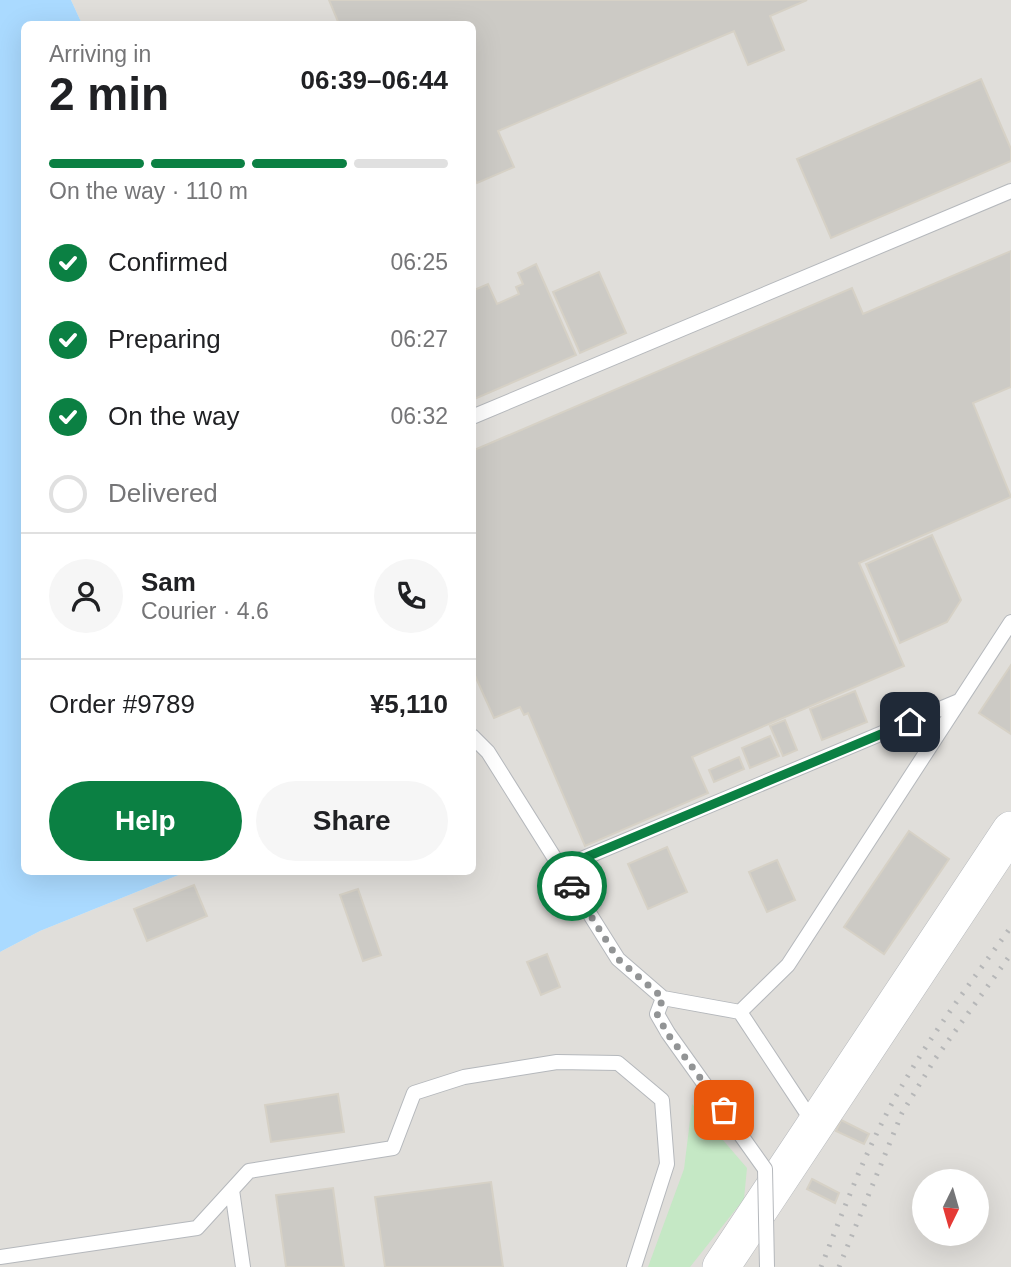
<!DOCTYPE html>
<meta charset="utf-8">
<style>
:root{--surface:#fff;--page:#f6f6f6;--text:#202124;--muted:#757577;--line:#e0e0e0;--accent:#0b8043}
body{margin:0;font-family:Helvetica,sans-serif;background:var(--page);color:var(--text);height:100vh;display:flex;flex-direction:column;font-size:26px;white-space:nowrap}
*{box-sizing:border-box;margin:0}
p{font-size:23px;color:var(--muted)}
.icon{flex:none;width:38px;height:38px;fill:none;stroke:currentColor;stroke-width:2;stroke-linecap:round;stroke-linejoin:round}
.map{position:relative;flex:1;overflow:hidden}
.panel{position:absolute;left:21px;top:21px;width:455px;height:854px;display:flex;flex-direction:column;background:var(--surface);border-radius:10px;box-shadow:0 7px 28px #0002}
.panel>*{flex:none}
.needle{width:46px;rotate:185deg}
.controls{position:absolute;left:912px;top:1169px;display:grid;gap:14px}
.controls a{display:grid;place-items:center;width:77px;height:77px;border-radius:50%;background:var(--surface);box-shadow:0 7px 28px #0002;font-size:35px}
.pin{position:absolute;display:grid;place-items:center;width:60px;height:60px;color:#fff;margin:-30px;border-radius:14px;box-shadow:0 4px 10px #0006}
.courier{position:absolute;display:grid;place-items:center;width:70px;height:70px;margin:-35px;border:5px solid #0b8043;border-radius:50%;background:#fff;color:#222;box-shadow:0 2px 9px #0007}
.head em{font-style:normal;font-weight:800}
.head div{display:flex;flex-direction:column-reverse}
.head{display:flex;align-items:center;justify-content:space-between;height:119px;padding:0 28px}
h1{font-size:46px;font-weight:800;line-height:52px}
.bar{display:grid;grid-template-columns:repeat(4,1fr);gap:10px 7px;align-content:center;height:84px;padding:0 28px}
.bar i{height:9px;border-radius:5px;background:var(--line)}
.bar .current{background:var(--accent)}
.bar p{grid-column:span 4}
.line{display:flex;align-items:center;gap:18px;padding:0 28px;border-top:2px solid var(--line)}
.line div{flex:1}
.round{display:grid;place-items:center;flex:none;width:74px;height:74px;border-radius:37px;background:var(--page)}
ol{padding:0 28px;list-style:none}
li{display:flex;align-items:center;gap:21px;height:77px}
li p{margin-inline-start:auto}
li .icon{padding:7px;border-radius:50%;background:var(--accent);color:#fff;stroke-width:4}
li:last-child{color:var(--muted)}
li i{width:38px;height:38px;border:4px solid var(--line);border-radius:50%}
.cta{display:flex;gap:14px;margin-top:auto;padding:14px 28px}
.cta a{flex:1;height:80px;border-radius:42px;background:var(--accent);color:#fff;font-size:28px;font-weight:800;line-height:80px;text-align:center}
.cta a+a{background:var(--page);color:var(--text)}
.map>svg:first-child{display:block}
.industrial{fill:#e0deda;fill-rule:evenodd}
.green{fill:#c5e8c5}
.water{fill:#aadaff}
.building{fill:#cccac5;stroke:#d6d1c6;stroke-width:2}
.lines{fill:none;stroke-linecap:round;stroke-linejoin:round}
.service-casing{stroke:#b5b8bc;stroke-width:16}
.tertiary-casing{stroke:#b5b8bc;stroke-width:38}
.service{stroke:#fff;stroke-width:14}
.tertiary{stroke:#fff;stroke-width:37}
.rail{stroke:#b6b7b8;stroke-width:5;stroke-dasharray:2 9;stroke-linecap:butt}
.service-bridge-casing{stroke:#b5b8bc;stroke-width:16;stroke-linecap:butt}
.service-bridge{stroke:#fff;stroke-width:14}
.done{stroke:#929495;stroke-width:7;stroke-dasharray:0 12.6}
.route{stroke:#0b8043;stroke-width:9}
</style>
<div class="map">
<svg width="1011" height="1267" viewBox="0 0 1011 1267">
<rect width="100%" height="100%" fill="#f1efe8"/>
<path class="industrial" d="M 71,0 L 1011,0 L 1011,1267 L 0,1267 L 0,952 L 40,931 L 186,872 L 472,872 L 472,24 L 82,24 ZM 924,1181 L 976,1181 L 976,1234 L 924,1234 Z"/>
<path class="green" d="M 692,1104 L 747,1168 L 744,1199 L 690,1267 L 648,1267 L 684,1169 Z"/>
<path class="water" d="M 0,0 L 71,0 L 82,24 L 24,24 L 24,872 L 186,872 L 40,931 L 0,952 Z"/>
<path class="building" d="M 329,0 L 807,0 L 770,16 L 784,50 L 748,65 L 734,31 L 498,131 L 514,167 L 477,183 L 472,175 L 472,24 L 339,24 Z
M 981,79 L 1011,149 L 1011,161 L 831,238 L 797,159 Z
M 1011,251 L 1011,387 L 973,403 L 1011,497 L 859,563 L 904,666 L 692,757 L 708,793 L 585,846 L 528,713 L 524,715 L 520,707 L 494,718 L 472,669 L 472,451 L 852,288 L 863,314 Z
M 536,264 L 576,355 L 472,400 L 472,291 L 488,284 L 497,304 L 519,294 L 516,287 L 523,284 L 518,273 Z
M 599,272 L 626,333 L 580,353 L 553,292 Z
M 932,535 L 961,600 L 947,622 L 900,643 L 866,564 Z
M 1011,665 L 1011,734 L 979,713 Z
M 855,691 L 867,722 L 822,740 L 810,709 Z
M 785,720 L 797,750 L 783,756 L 770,726 Z
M 770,736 L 779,756 L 750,768 L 742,748 Z
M 739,757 L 744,769 L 714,782 L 709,770 Z
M 909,831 L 949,859 L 884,954 L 844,927 Z
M 667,847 L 687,892 L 648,909 L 628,864 Z
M 777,860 L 795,900 L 767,912 L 749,872 Z
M 194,885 L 207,916 L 147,941 L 134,909 Z
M 358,889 L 381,955 L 363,961 L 340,895 Z
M 547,954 L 560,987 L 541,995 L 527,962 Z
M 338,1094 L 344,1132 L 271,1142 L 265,1105 Z
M 841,1120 L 869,1134 L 864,1144 L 836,1131 Z
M 812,1179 L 839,1193 L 835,1203 L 807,1189 Z
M 491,1182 L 503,1267 L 385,1267 L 375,1197 Z
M 333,1188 L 344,1267 L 286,1267 L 276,1195 Z"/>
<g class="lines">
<defs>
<path id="service" d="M 472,417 L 1011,191
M 472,736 L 488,752 L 618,959 L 663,998 L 740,1012 L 788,965 L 1011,622
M 560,868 L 959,701
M 663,998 L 657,1014 L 668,1033
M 740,1012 L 814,1124
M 232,1190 L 243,1267
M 0,1257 L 197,1228 L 249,1171 L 393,1148 L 414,1093 L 464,1077 L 557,1062 L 618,1063 L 662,1100 L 667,1164 L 634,1267"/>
<path id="tertiary" d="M 721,1267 L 1011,830"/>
</defs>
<use href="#service" class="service-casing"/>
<use href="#tertiary" class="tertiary-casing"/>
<use href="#service" class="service"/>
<use href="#tertiary" class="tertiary"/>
<path class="rail" d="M 821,1267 C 842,1214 862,1160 889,1109 C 923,1045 968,986 1011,927
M 839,1267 L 902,1113 L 935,1059 L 1011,954"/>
<defs>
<path id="service-bridge" d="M 668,1033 L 765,1169 L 767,1267"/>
</defs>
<use href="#service-bridge" class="service-bridge-casing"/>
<use href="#service-bridge" class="service-bridge"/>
</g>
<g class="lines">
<path class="done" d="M 572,886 L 618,959 L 663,998 L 657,1014 L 667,1033 L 724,1110"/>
<path class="route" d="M 572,886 L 560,868 L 910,722"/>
</g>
</svg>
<div class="controls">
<a><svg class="needle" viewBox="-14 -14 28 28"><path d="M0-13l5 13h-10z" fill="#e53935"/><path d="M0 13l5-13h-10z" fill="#757577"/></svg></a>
</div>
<div class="pin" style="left:724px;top:1110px;background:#ea580c"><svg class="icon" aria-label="bag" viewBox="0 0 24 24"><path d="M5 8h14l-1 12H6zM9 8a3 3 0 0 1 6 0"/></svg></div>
<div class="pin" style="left:910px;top:722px;background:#1f2937"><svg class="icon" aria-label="home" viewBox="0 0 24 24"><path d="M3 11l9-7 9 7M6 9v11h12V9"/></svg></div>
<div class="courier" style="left:572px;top:886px"><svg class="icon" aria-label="car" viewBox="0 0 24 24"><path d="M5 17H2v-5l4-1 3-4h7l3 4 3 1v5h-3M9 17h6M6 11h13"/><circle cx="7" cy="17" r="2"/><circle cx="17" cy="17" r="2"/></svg></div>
<section class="panel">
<div class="head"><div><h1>2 min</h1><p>Arriving in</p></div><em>06:39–06:44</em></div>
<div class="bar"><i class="current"></i><i class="current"></i><i class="current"></i><i></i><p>On the way · 110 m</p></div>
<ol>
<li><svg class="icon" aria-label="check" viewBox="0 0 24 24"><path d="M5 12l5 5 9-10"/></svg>Confirmed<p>06:25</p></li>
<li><svg class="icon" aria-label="check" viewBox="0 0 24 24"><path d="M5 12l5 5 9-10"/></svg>Preparing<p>06:27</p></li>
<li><svg class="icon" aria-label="check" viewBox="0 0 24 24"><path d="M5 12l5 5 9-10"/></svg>On the way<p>06:32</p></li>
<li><i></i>Delivered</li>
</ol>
<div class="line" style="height:126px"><a class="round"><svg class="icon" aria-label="person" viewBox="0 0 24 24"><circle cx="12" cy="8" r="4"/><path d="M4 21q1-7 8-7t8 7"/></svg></a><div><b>Sam</b><p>Courier · 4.6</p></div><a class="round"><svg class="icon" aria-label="phone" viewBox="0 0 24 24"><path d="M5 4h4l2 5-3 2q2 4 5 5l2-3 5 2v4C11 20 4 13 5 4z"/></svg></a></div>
<div class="line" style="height:91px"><div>Order #9789</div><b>¥5,110</b></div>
<div class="cta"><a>Help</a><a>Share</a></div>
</section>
</div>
